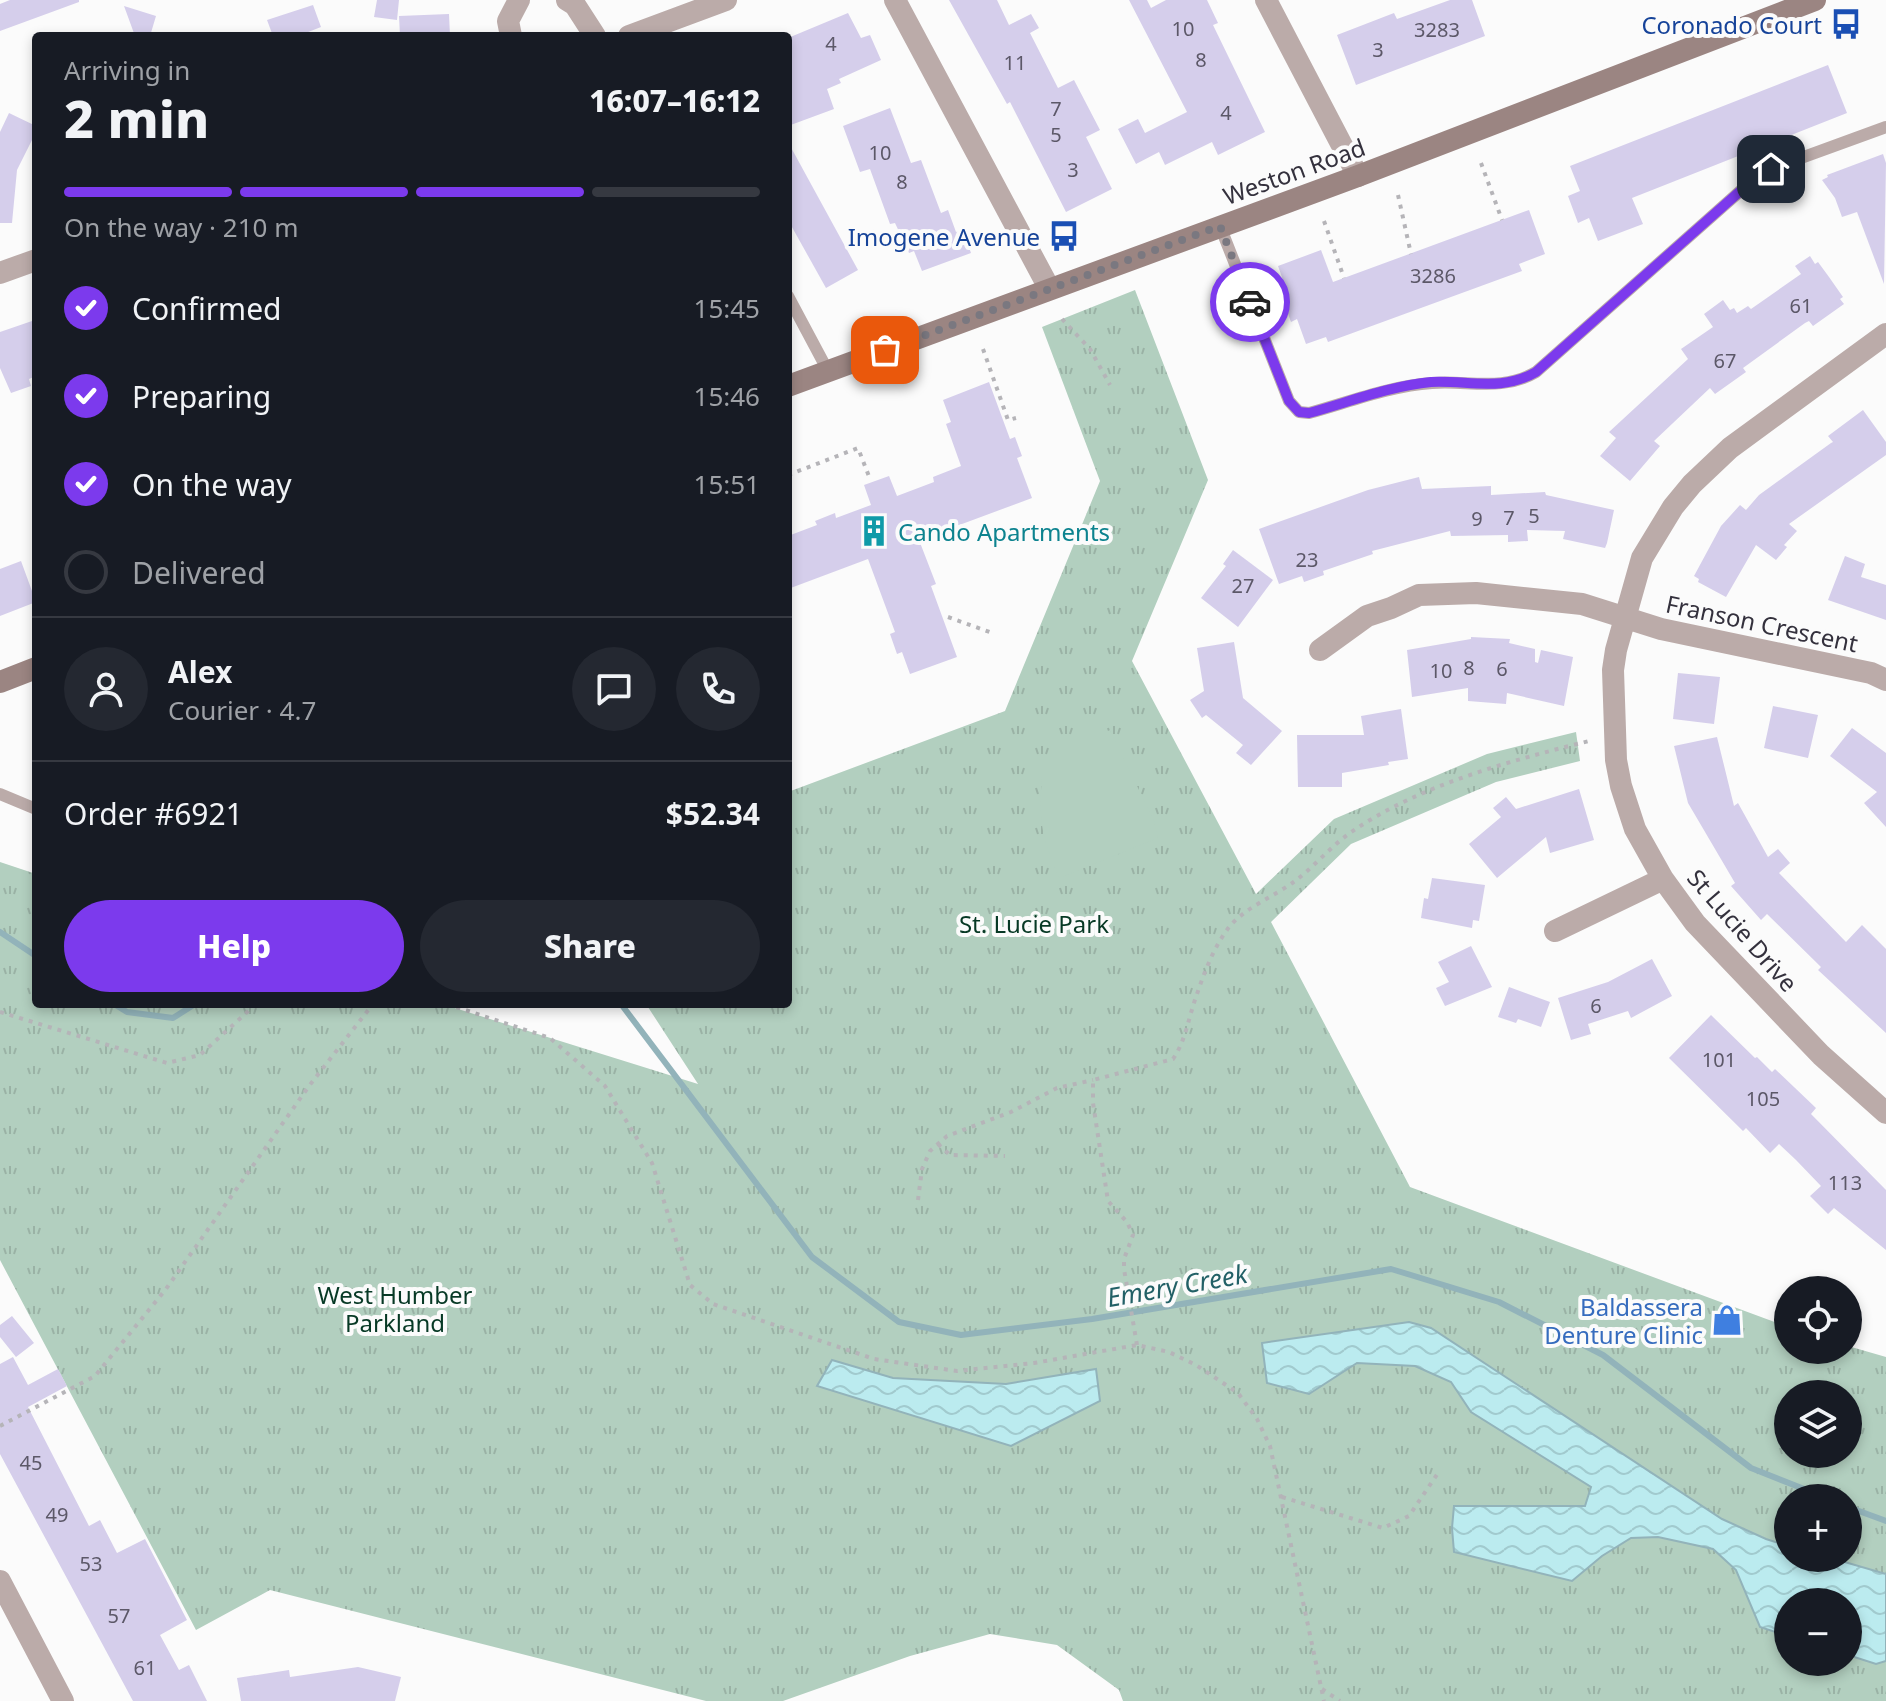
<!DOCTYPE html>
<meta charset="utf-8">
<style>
:root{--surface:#171b24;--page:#242831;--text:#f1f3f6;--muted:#9ea1a6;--line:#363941;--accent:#7c3aed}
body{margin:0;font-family:"Noto Sans",sans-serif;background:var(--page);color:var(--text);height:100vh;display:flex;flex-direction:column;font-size:30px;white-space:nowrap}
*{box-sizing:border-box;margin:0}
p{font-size:26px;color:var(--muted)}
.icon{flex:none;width:44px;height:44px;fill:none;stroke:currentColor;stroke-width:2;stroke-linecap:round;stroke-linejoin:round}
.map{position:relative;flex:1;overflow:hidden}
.side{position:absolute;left:32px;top:32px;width:760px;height:976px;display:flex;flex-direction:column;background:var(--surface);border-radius:8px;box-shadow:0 4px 12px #0003}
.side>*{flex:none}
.fabs{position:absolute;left:1774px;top:1276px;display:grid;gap:16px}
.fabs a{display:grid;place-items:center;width:88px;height:88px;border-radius:50%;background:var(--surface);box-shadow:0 4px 12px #0003;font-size:40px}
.pin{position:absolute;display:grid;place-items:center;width:68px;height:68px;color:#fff;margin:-34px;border-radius:16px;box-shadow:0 4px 12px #0006}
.courier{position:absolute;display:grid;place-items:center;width:80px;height:80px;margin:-40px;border:6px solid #7c3aed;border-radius:50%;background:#fff;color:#222;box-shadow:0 2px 10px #0007}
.headline em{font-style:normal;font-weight:800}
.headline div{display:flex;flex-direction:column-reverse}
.headline{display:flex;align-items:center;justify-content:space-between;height:136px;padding:0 32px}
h1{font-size:52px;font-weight:800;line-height:60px}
.bar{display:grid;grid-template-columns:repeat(4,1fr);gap:12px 8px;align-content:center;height:96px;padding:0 32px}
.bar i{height:10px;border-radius:6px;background:var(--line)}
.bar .on{background:var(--accent)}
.bar p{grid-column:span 4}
.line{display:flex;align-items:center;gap:20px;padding:0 32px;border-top:2px solid var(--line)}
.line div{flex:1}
.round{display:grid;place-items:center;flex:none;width:84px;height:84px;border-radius:42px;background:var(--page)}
ol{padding:0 32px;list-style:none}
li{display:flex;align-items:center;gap:24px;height:88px}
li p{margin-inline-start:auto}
li .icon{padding:8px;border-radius:50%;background:var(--accent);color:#fff;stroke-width:4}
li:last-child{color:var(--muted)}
li i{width:44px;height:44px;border:4px solid var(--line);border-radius:50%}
.button{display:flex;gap:16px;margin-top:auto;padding:16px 32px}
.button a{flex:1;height:92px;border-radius:48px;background:var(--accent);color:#fff;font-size:32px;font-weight:800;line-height:92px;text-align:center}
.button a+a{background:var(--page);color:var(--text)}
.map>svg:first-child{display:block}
.park{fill:url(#park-tufts);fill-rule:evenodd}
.pitch{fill:#b2cfbf}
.water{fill:url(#water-waves);stroke:#92b3ba;stroke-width:2}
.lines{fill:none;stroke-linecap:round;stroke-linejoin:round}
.stream{stroke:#92b3ba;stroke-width:6}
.building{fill:#d5ceeb}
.path{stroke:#b5b4b8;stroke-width:4;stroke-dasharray:4 6;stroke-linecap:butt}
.service{stroke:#bbaba9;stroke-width:12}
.minor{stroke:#bbaba9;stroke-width:22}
.secondary{stroke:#9b8582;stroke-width:22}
.done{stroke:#7a7880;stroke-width:8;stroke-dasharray:0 14.4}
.route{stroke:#7c3aed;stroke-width:10}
.labels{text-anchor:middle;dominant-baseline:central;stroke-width:8;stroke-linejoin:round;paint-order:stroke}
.number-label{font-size:20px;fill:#5c5868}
.transit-label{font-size:24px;fill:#164399;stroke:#fbfbfb;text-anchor:end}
.street-label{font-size:24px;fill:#34313d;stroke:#fbfbfb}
.culture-label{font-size:24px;fill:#0d838f;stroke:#fbfbfb;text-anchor:start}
.park-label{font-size:24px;fill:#073925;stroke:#fbfbfb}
.shop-label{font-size:24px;fill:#366cbe;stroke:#fbfbfb;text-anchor:end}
.water-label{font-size:26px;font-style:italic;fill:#226066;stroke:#fbfbfb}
</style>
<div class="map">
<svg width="1886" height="1701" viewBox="0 0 1886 1701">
<defs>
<pattern id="park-tufts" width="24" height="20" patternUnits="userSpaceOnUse" patternTransform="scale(2)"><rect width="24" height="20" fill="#b2cfbf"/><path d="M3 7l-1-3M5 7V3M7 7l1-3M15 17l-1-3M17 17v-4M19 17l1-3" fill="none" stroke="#9ab2a5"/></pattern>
<pattern id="water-waves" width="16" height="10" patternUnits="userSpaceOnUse" patternTransform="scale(2)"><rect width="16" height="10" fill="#bbebef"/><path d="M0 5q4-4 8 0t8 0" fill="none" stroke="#a1cace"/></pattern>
</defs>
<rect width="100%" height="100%" fill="#fbfbfb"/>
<path class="park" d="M 1135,290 L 1208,480 L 1132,661 L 1256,894 L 1334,819 L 1487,754 L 1576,732 L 1580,761 L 1496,782 L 1351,844 L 1271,922 L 1410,1187 L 1788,1327 L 1788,1350 L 1848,1350 L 1848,1346 L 1886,1357 L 1886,1701 L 1123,1701 L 1119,1690 L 1057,1645 L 990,1634 L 910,1656 L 783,1701 L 706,1701 L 270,1590 L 196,1630 L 0,1260 L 0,862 L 36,874 L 36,1004 L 442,1004 L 698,1084 L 646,1004 L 788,1004 L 788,792 L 1005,711 L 1100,481 L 1042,327 ZM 1788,1394 L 1848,1394 L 1848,1454 L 1788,1454 ZM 1788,1498 L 1848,1498 L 1848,1558 L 1788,1558 ZM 1788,1602 L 1848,1602 L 1848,1662 L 1788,1662 Z"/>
<path class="pitch" d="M 1110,730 L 1154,821 L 1158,838 L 1059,878 C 1042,837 1038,821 1042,776 L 1068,751 Z"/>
<path class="water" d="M 1409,1322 L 1431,1328 L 1722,1519 L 1766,1539 L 1788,1546 L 1788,1558 L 1831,1558 L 1886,1574 L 1886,1661 L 1876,1664 L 1848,1655 L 1848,1602 L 1788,1602 L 1788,1636 L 1760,1627 L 1736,1570 L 1713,1549 L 1658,1537 L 1631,1538 L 1602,1556 L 1572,1581 L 1454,1552 L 1452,1528 L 1454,1506 L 1585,1506 L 1591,1487 L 1471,1412 L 1451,1382 L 1415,1366 L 1357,1363 L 1309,1394 L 1267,1383 L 1262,1343 Z
M 832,1360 L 893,1378 L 1006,1384 L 1096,1369 L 1100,1401 L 1011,1446 L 817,1386 Z"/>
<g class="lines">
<path class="stream" d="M 0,932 L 36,956
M 114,1004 L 127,1012 L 173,1018 L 195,1004
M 621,1004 L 812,1257 L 899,1322 L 961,1335 L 1092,1319 L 1391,1269 L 1499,1302 L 1603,1355 L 1751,1468 L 1827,1498
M 1848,1507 L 1886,1521"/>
</g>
<path class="building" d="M 10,0 L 79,0 L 79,2 L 0,31 L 0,4 Z
M 377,0 L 399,0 L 397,20 L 374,17 Z
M 949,0 L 997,0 L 1009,25 L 1031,14 L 1039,28 L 1030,33 L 1058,88 L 1074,80 L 1100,130 L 1086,137 L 1112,189 L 1066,212 L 1010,102 L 1007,104 Z
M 1129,0 L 1147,0 L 1151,8 L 1166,0 L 1207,0 L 1218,23 L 1213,25 L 1265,132 L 1218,155 L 1212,142 L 1165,165 L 1159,152 L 1136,164 L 1118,129 L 1138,119 L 1145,133 L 1187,112 Z
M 1450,0 L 1472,0 L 1485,36 L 1356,85 L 1337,35 L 1394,13 L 1397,19 Z
M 313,5 L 321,27 L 298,36 L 273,36 L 267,20 Z
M 124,6 L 156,16 L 150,36 L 135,36 Z
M 848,13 L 861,38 L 870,35 L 881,60 L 839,79 L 841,83 L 827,89 L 834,109 L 788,126 L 788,38 Z
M 449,14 L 450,36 L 400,36 L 399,16 Z
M 1828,65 L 1847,113 L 1632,198 L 1643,224 L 1598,241 L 1589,218 L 1578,223 L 1568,196 L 1580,191 L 1570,166 Z
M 890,108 L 911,163 L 921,160 L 941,213 L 948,210 L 956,232 L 963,230 L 971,253 L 922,271 L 914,251 L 909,253 L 895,223 L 890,224 L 870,169 L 860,172 L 843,126 Z
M 9,113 L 36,126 L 36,132 L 17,170 L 12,223 L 0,223 L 0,132 Z
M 788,142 L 858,270 L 826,288 L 788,220 Z
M 1883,154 L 1886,163 L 1884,284 L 1857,212 L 1842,217 L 1835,198 L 1822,180 L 1828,177 L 1827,175 Z
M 1529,210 L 1545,254 L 1519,264 L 1522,271 L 1328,342 L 1326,337 L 1306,344 L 1297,319 L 1291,322 L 1278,286 L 1284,283 L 1278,266 L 1321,250 L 1333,282 Z
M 1810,256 L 1815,264 L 1818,262 L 1829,277 L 1843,297 L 1840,299 L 1844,304 L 1813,326 L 1809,321 L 1805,323 L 1743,368 L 1746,372 L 1715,394 L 1710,388 L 1654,441 L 1660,446 L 1630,481 L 1600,456 L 1616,438 L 1609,432 L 1688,359 L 1681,349 L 1713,327 L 1704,314 L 1723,300 L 1730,310 L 1734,308 L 1737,313 L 1748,306 L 1751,309 L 1801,274 L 1795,266 Z
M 32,321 L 36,332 L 36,376 L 29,379 L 31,386 L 11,393 L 0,368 L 0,332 Z
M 989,382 L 1010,439 L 1015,437 L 1022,456 L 1017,458 L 1032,498 L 919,540 L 936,584 L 931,586 L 957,657 L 910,674 L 902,652 L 897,654 L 890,634 L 895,632 L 868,559 L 788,589 L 788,536 L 817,525 L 815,521 L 835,513 L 836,518 L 871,505 L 864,485 L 889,476 L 897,496 L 934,482 L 933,477 L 961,466 L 946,424 L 951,422 L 943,400 Z
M 1863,410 L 1886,442 L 1886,455 L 1789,524 L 1797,531 L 1784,545 L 1787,547 L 1776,560 L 1756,545 L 1726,597 L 1698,582 L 1699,579 L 1694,576 L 1721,526 L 1740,505 L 1746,510 L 1759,495 L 1831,443 L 1833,442 L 1828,436 Z
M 1419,477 L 1422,489 L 1491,486 L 1491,495 L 1545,492 L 1546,495 L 1614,510 L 1607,543 L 1605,548 L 1563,539 L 1565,531 L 1527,530 L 1528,541 L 1508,542 L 1508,535 L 1451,536 L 1450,531 L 1372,551 L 1373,554 L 1323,571 L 1324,575 L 1304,582 L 1302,576 L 1279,584 L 1259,529 L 1368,490 Z
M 1233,550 L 1273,580 L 1238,627 L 1201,598 L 1226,566 L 1223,564 Z
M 1845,556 L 1865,564 L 1861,577 L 1886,585 L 1886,620 L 1828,600 Z
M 21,561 L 36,602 L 0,616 L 0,569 Z
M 1471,637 L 1510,639 L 1509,643 L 1535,649 L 1535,662 L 1538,663 L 1541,650 L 1573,657 L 1564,706 L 1507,693 L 1506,704 L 1468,701 L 1468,688 L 1412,697 L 1407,650 L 1471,639 Z
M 1234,642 L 1243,698 L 1282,731 L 1251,765 L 1236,753 L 1243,745 L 1206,715 L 1202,718 L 1190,700 L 1204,691 L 1197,648 Z
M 1678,673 L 1720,677 L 1714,724 L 1673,719 Z
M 1773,706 L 1818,715 L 1808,758 L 1764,748 Z
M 1401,709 L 1408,759 L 1388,762 L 1389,765 L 1342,773 L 1342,787 L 1298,787 L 1297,735 L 1364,735 L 1361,716 Z
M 1852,728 L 1886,753 L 1886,827 L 1864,803 L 1877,792 L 1830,756 Z
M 1717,737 L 1734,806 L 1738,803 L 1768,857 L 1778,849 L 1790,863 L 1779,873 L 1846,942 L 1862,925 L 1886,949 L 1886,1033 L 1818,970 L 1821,967 L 1767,914 L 1761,920 L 1731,886 L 1735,883 L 1688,803 L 1674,746 Z
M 1579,789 L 1594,840 L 1550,853 L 1546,837 L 1497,878 L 1469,844 L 1501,817 L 1493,808 L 1506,797 L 1516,809 Z
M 1432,878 L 1485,885 L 1479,921 L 1473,920 L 1472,928 L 1421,918 L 1424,898 L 1428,899 Z
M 1471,946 L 1492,987 L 1445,1006 L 1436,988 L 1449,982 L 1438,962 Z
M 1652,959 L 1672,996 L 1631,1018 L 1628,1011 L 1588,1024 L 1591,1034 L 1571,1040 L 1558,998 L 1608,982 Z
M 1509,987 L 1550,1002 L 1541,1027 L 1518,1019 L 1516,1023 L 1498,1017 Z
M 1711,1015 L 1755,1058 L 1757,1057 L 1772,1072 L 1775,1069 L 1816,1108 L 1811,1114 L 1886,1190 L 1886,1250 L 1834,1208 L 1828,1214 L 1810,1196 L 1821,1186 L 1796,1160 L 1779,1144 L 1770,1153 L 1746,1128 L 1743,1131 L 1669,1058 Z
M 12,1316 L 34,1343 L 16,1357 L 0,1337 L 0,1325 Z
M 13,1357 L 28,1385 L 58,1369 L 67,1386 L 28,1407 L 89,1526 L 100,1520 L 117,1553 L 145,1539 L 187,1620 L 160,1635 L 179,1670 L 189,1665 L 207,1701 L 133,1701 L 0,1454 L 0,1364 Z
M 358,1667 L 401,1677 L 395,1701 L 241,1701 L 237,1678 L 289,1670 L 290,1677 Z"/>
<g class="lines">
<path class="path" d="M 1481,163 L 1502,220
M 1398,195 L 1411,254
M 1324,221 L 1344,278
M 1062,319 L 1090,349 L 1110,385
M 983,349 L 1008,420 L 1016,418
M 788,475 L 858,448 L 870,479
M 948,617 L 995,634
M 447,1004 L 550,1038 L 605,1086 L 652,1163 L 690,1285 L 713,1304 L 874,1359 L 957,1371 L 1034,1363 L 1137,1345 L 1169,1352 L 1196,1365 L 1238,1393 L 1257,1419 L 1270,1446 L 1324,1701
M 0,1012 L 167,1063 L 200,1055 L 256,1004
M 938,1144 L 950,1155 L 1005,1156
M 918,1200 L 922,1169 L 930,1151 L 947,1136 L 1011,1112 L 1057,1088 L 1093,1080
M 1137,1345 L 1124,1269 L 1124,1259 L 1133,1235 L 1127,1222 L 1108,1201 L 1093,1103 L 1093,1080 L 1173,1059 C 1186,1040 1188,1019 1196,997 C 1204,973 1214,946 1230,926 C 1246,907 1275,896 1295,881 C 1314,867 1330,847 1350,833 C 1418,785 1513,760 1593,740
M 0,1426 L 95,1376 L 166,1289 L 309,1086 L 373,1004
M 1282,1497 L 1383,1528 L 1409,1516 L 1440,1470
M 1322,1689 L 1340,1701"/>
<path class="service" d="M 1220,226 L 1289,401 L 1299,412 L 1309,413 C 1349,402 1390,386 1432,383 C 1468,380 1502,392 1536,372 L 1755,178 L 1771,169 L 1886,127
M 788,296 L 828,371
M 0,794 L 36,809"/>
<path class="minor" d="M 567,0 L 575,5 L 595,36
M 895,0 L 1049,288
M 1266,0 L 1358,176
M 511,36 L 508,21 L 519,0
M 629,36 L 726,0
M 0,273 L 36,260
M 1886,334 L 1730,448 L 1692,484 L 1673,507 L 1642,558 L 1616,650 L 1613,670 L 1616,760 L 1621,786 L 1635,829 L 1663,879 L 1695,923 L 1821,1055 L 1886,1113
M 1320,650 L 1367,616 L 1391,608 L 1419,595 L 1476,593 L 1582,604 L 1661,629 L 1871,673 L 1886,680
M 1555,931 L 1663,879
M 0,1581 L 63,1701"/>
<path class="secondary" d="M 788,386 L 1358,176 L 1815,0
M 0,682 L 36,668"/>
</g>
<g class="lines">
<path class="done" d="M 885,350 L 1220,226 L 1250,302"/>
<path class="route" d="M 1250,302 L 1289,401 L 1299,412 L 1309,413 C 1349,402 1390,386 1431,382 C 1468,380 1502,392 1536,372 L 1755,178 L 1771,169"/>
</g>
<defs>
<symbol id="bus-bare" viewBox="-9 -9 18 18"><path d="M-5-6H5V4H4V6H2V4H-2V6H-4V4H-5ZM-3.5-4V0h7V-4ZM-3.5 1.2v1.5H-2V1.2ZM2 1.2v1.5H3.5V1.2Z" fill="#1a4fb4" stroke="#fbfbfb" stroke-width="2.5" paint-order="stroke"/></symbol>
<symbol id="building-bare" viewBox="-9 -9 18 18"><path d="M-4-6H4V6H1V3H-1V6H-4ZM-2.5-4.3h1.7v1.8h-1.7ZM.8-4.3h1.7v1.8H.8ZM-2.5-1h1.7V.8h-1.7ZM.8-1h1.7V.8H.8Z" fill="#0f9aa8" stroke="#fbfbfb" stroke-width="2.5" paint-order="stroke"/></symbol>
<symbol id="shop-bare" viewBox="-9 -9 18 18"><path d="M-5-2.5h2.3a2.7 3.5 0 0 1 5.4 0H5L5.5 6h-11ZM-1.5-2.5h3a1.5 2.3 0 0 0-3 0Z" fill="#3f7fe0" stroke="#fbfbfb" stroke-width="2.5" paint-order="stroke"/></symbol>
</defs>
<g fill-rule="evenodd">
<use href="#bus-bare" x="1824" y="2" width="44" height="44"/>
<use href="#bus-bare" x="1042" y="214" width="44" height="44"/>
<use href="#building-bare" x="852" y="509" width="44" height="44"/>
<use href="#shop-bare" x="1705" y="1298" width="44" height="44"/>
</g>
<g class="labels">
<g class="number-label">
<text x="1183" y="28">10</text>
<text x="1437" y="29">3283</text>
<text x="831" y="43">4</text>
<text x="1378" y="49">3</text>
<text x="1201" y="59">8</text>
<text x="1015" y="62">11</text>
<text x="1056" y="108">7</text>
<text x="1226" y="112">4</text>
<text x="1056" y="134">5</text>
<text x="880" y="152">10</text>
<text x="1073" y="169">3</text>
<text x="902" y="181">8</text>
<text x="1433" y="275">3286</text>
<text x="1801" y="305">61</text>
<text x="1725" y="360">67</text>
<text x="1534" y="515">5</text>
<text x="1509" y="517">7</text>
<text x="1477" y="518">9</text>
<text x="1307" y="559">23</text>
<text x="1243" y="585">27</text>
<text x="1469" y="667">8</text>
<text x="1502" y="668">6</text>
<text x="1441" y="670">10</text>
<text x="1596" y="1005">6</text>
<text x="1719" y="1059">101</text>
<text x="1763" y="1098">105</text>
<text x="1845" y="1182">113</text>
<text x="31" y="1462">45</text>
<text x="57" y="1514">49</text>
<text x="91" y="1563">53</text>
<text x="119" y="1615">57</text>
<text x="145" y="1667">61</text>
</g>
<g class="transit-label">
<text x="1822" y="24">Coronado Court</text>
<text x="1040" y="236">Imogene Avenue</text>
</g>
<g class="street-label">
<text transform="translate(1294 171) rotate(-20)">Weston Road</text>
<text transform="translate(1762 623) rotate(12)">Franson Crescent</text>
<text transform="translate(1743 930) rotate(49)">St Lucie Drive</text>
</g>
<g class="culture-label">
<text x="898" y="531">Cando Apartments</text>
</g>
<g class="park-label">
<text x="1034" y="923">St. Lucie Park</text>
<text x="395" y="1294">West Humber<tspan x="395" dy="28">Parkland</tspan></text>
</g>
<g class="shop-label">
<text x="1703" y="1306">Baldassera<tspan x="1703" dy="28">Denture Clinic</tspan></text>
</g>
<g class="water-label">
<text transform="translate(1177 1285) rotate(-10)">Emery Creek</text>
</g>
</g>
</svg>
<div class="fabs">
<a><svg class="icon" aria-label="locate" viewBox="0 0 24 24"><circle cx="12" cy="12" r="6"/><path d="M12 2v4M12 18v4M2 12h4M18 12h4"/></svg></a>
<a><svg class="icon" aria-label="layers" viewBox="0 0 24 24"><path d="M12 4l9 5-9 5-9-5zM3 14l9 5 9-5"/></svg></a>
<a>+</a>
<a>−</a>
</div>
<div class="pin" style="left:885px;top:350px;background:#ea580c"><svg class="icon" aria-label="bag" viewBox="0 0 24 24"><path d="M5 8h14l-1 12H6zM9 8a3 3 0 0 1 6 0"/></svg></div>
<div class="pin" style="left:1771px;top:169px;background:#1f2937"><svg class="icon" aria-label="home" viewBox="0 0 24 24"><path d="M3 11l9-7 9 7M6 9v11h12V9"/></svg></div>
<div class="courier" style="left:1250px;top:302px"><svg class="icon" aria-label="car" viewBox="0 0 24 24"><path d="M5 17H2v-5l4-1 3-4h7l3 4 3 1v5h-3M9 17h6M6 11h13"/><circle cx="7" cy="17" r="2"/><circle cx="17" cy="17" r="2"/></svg></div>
<section class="side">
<div class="headline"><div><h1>2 min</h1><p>Arriving in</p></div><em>16:07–16:12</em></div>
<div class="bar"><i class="on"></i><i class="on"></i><i class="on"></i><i></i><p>On the way · 210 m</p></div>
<ol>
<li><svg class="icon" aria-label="check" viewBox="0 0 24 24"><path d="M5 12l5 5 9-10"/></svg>Confirmed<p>15:45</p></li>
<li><svg class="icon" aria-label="check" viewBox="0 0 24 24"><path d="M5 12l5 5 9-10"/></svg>Preparing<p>15:46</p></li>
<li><svg class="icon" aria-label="check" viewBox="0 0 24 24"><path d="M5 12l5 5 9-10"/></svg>On the way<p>15:51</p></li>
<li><i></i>Delivered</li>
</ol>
<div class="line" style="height:144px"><a class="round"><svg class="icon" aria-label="person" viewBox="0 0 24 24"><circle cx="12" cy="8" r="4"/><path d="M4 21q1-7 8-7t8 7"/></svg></a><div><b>Alex</b><p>Courier · 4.7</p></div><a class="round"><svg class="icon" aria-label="chat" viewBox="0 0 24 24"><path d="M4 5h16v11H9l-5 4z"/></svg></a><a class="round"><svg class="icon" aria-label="phone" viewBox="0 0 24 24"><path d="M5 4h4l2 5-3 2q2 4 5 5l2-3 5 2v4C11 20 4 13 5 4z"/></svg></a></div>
<div class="line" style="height:104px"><div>Order #6921</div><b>$52.34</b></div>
<div class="button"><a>Help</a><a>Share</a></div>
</section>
</div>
